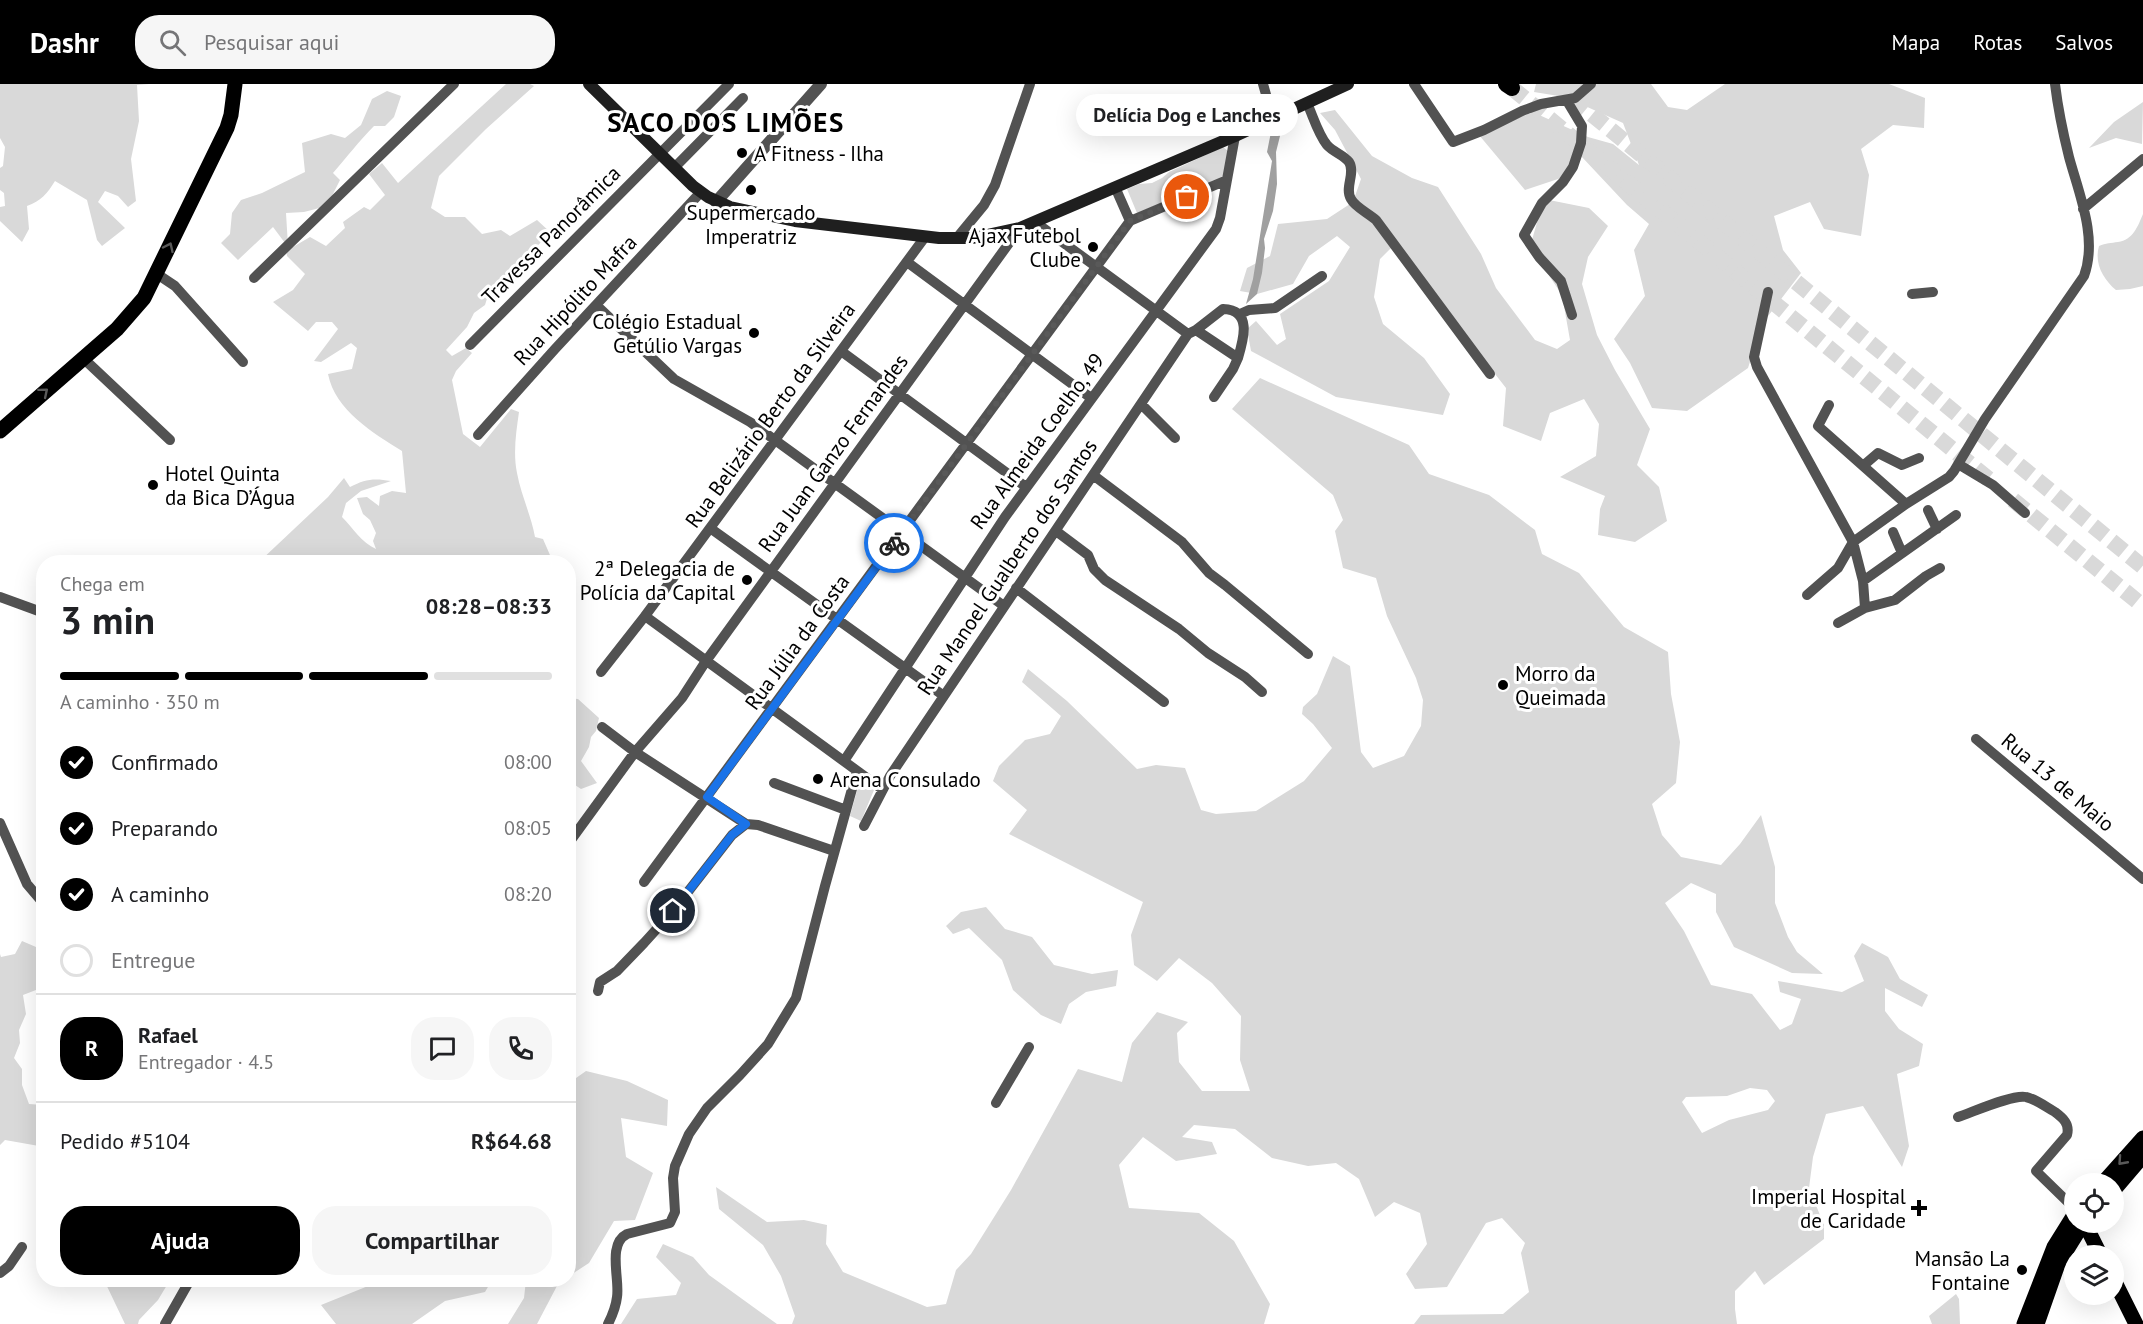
<!DOCTYPE html>
<html lang="pt">
<meta charset="utf-8">
<style>
:root{--surface:#fff;--page:#f6f6f6;--text:#202124;--muted:#757577;--line:#e0e0e0;--accent:#000}
body{margin:0;font-family:"PT Sans",sans-serif;background:var(--page);color:var(--text);height:100vh;display:flex;flex-direction:column;font-size:22px;white-space:nowrap}
*{box-sizing:border-box;margin:0}
p{font-size:20px;color:var(--muted)}
.icon{flex:none;width:33px;height:33px;fill:none;stroke:currentColor;stroke-width:2;stroke-linecap:round;stroke-linejoin:round}
.map{position:relative;flex:1;overflow:hidden}
.details{position:absolute;left:36px;top:471px;width:540px;height:732px;display:flex;flex-direction:column;background:var(--surface);border-radius:24px;box-shadow:0 6px 24px #0002}
.details>*{flex:none}
.controls{position:absolute;left:2064px;top:1089px;display:grid;gap:12px}
.controls a{display:grid;place-items:center;width:60px;height:60px;border-radius:50%;background:var(--surface);box-shadow:0 6px 24px #0002;font-size:30px}
.pin{position:absolute;display:grid;place-items:center;width:51px;height:51px;color:#fff;margin:-26px;border:3px solid #fff;border-radius:50%;box-shadow:0 2px 6px #0007}
.courier{position:absolute;display:grid;place-items:center;width:60px;height:60px;margin:-30px;border:4px solid #1a73e8;border-radius:50%;background:#fff;color:#222;box-shadow:0 2px 8px #0007}
.bubble{position:absolute;height:42px;border-radius:21px;background:var(--surface);box-shadow:0 6px 24px #0002;font-size:20px;font-weight:700;line-height:42px;text-align:center}
.overview em{font-style:normal;font-weight:700}
.overview div{display:flex;flex-direction:column-reverse}
.overview{display:flex;align-items:center;justify-content:space-between;height:102px;padding:0 24px}
h1{font-size:39px;font-weight:700;line-height:45px}
.bar{display:grid;grid-template-columns:repeat(4,1fr);gap:9px 6px;align-content:center;height:72px;padding:0 24px}
.bar i{height:8px;border-radius:4px;background:var(--line)}
.bar .selected{background:var(--accent)}
.bar p{grid-column:span 4}
.line{display:flex;align-items:center;gap:15px;padding:0 24px;border-top:2px solid var(--line)}
.line div{flex:1}
.round{display:grid;place-items:center;flex:none;width:63px;height:63px;border-radius:24px;background:var(--page)}
ol{padding:0 24px;list-style:none}
li{display:flex;align-items:center;gap:18px;height:66px}
li p{margin-inline-start:auto}
li .icon{padding:6px;border-radius:50%;background:var(--accent);color:#fff;stroke-width:4}
li:last-child{color:var(--muted)}
li i{width:33px;height:33px;border:3px solid var(--line);border-radius:50%}
.cta{display:flex;gap:12px;margin-top:auto;padding:12px 24px}
.cta a{flex:1;height:69px;border-radius:24px;background:var(--accent);color:#fff;font-size:24px;font-weight:700;line-height:69px;text-align:center}
.cta a+a{background:var(--page);color:var(--text)}
header{display:flex;align-items:center;gap:36px;box-sizing:border-box;height:84px;padding:0 30px;background:var(--accent);color:#fff}
header strong{font-size:28px}
nav{display:flex;gap:33px;margin-inline-start:auto;font-size:21px}
.search{width:420px;height:54px;background:var(--page);display:flex;align-items:center;gap:15px;box-sizing:border-box;padding:0 21px;border-radius:24px;color:var(--muted);font-size:22px}
.map>svg:first-child{display:block}
.green{fill:#d9d9d9;fill-rule:evenodd}
.water{fill:#a0a0a0}
.lines{fill:none;stroke-linecap:round;stroke-linejoin:round}
.trunk-tunnel{stroke:#d9d9d9;stroke-width:16;stroke-dasharray:16 8;stroke-linecap:butt}
.minor{stroke:#525252;stroke-width:10}
.tertiary{stroke:#525252;stroke-width:12}
.secondary{stroke:#1f1f1f;stroke-width:12}
.primary{stroke:#000;stroke-width:15}
.trunk{stroke:#000;stroke-width:16}
.oneway{stroke:#595959}
.done{stroke:#595959;stroke-width:6;stroke-dasharray:0 10.8}
.route{stroke:#1a73e8;stroke-width:8}
.poi-dot{fill:#000;stroke:#fff;stroke-width:2}
.labels{text-anchor:middle;dominant-baseline:central;stroke-width:6;stroke-linejoin:round;paint-order:stroke}
.poi-label{font-size:21px;fill:#000;stroke:#fff;text-anchor:end}
.street-label{font-size:21px;fill:#000;stroke:#fff}
.district-label{font-size:27px;font-weight:bold;letter-spacing:1.5px;fill:#000;stroke:#fff}
</style>
<header>
<strong>Dashr</strong>
<div class="search"><svg class="icon" aria-label="search" viewBox="0 0 24 24"><circle cx="10" cy="10" r="6"/><path d="M15 15l6 6"/></svg>Pesquisar aqui</div>
<nav><a>Mapa</a><a>Rotas</a><a>Salvos</a></nav>
</header>
<div class="map">
<svg width="2143" height="1240" viewBox="0 0 2143 1240">
<rect width="100%" height="100%" fill="#fff"/>
<path class="green" d="M 0,0 L 149,0 L 137,1 L 139,37 L 131,75 L 136,117 L 128,123 L 118,112 L 105,107 L 98,118 L 125,144 L 102,162 L 97,156 L 87,116 L 55,97 C 47,110 41,117 27,122 L 29,145 L 22,158 L 0,137 L 0,123 L 5,122 L 4,109 L 0,106 L 0,84 L 3,82 L 5,63 L 0,54 Z
M 506,0 L 530,0 L 534,2 L 486,45 L 439,92 L 431,124 L 445,133 L 465,133 L 482,150 L 501,146 L 510,152 L 537,136 L 550,148 L 533,167 L 529,177 L 509,190 L 502,201 L 489,208 L 485,221 L 474,229 L 467,243 L 446,266 L 452,272 L 466,264 L 472,269 L 456,287 L 452,296 L 463,350 L 480,363 L 511,325 L 519,328 C 516,349 513,369 517,389 C 521,411 531,431 535,453 L 543,455 L 553,478 L 259,478 L 328,413 L 344,394 L 350,403 C 365,395 374,394 391,397 L 361,407 L 346,419 L 342,433 C 353,444 362,459 376,465 L 373,457 L 376,449 L 370,436 L 363,430 L 357,414 L 367,413 L 379,422 L 380,412 L 392,407 L 406,409 L 402,367 C 373,349 335,326 328,290 L 352,285 L 357,264 L 351,259 L 321,278 L 314,277 L 338,245 L 332,238 L 316,238 L 308,247 L 273,218 L 293,206 L 305,190 L 287,172 L 285,159 L 273,143 L 238,176 L 221,159 L 230,150 L 232,129 L 241,116 L 262,109 L 305,88 L 302,59 L 331,50 L 345,54 L 361,41 L 372,15 L 387,7 L 401,12 L 394,33 L 385,42 L 374,42 C 359,57 347,73 333,89 L 340,96 L 327,122 L 304,128 L 286,129 L 288,162 L 293,163 L 310,153 L 326,162 L 345,144 L 343,138 L 364,123 L 370,126 L 385,111 L 369,90 L 382,79 L 398,99 Z
M 1536,0 L 1651,0 L 1668,23 L 1687,26 L 1725,0 L 1889,0 L 1925,14 L 1924,44 L 1893,41 L 1861,65 L 1869,91 L 1861,152 L 1824,145 L 1810,118 L 1774,132 L 1783,166 L 1801,189 L 1762,240 L 1748,284 L 1687,327 L 1652,324 L 1630,279 L 1614,255 L 1645,212 L 1634,166 L 1649,140 L 1627,121 L 1581,72 L 1564,93 L 1525,106 L 1479,51 L 1528,30 L 1537,30 L 1588,53 L 1613,60 L 1639,81 L 1623,39 L 1565,13 L 1534,8 Z
M 2143,18 L 2142,60 L 2116,54 L 2089,64 L 2114,38 Z
M 1335,26 L 1372,72 L 1412,94 L 1438,103 L 1481,170 L 1496,204 L 1535,256 L 1557,265 L 1570,256 L 1562,211 L 1530,163 L 1538,135 L 1549,116 L 1589,124 L 1608,142 L 1588,173 L 1582,200 L 1597,251 L 1615,286 L 1650,345 L 1637,381 L 1659,403 L 1667,437 L 1635,458 L 1598,451 L 1600,425 L 1605,412 L 1560,393 L 1596,372 L 1599,340 L 1584,315 L 1550,329 L 1541,357 L 1503,342 L 1506,304 L 1394,161 L 1380,175 L 1374,213 L 1383,240 L 1424,274 L 1450,310 L 1443,331 L 1336,313 L 1251,267 L 1247,245 L 1256,237 L 1277,261 L 1286,255 L 1280,230 L 1329,197 L 1350,163 L 1337,152 L 1309,172 L 1293,200 L 1257,210 L 1240,207 L 1247,184 L 1270,172 L 1278,140 L 1327,135 L 1353,118 L 1361,95 L 1335,46 L 1320,29 Z
M 1223,63 L 1228,67 L 1223,94 L 1137,129 L 1127,105 L 1139,100 L 1152,99 L 1162,94 L 1169,88 Z
M 2143,130 L 2143,202 L 2130,205 L 2116,206 C 2103,195 2094,179 2099,162 C 2106,159 2111,159 2118,158 C 2133,156 2138,142 2143,130 Z
M 1260,294 L 1409,361 L 1429,390 L 1489,411 L 1535,446 L 1542,470 L 1579,489 L 1624,543 L 1668,568 L 1671,610 L 1680,658 L 1676,699 L 1652,720 L 1662,751 L 1681,773 L 1721,781 L 1740,760 L 1761,731 L 1775,783 L 1775,819 L 1788,853 L 1797,868 L 1823,890 L 1792,889 L 1734,863 L 1716,828 L 1716,810 L 1691,799 L 1665,819 L 1684,847 L 1711,901 L 1752,910 L 1780,946 L 1792,940 L 1801,915 L 1780,908 L 1778,897 L 1842,908 L 1864,897 L 1854,872 L 1862,859 L 1888,873 L 1900,895 L 1928,911 L 1922,923 L 1885,904 L 1885,927 L 1899,945 L 1923,960 L 1919,982 L 1897,990 L 1909,1062 L 1902,1083 L 1863,1022 L 1826,1030 L 1813,1073 L 1809,1104 L 1824,1141 L 1824,1155 L 1764,1201 L 1755,1187 L 1735,1207 L 1735,1225 L 1737,1240 L 1414,1240 L 1421,1231 L 1503,1230 L 1529,1208 L 1521,1169 L 1525,1159 L 1502,1134 L 1486,1139 L 1447,1203 L 1415,1205 L 1406,1190 L 1427,1160 L 1420,1129 L 1394,1118 L 1375,1133 L 1359,1095 L 1336,1079 L 1308,1082 L 1272,1074 L 1235,1045 L 1194,1041 L 1182,1053 L 1212,1058 L 1217,1070 L 1176,1077 L 1143,1053 L 1119,1081 L 1129,1124 L 1199,1129 L 1234,1157 L 1270,1220 L 1264,1240 L 792,1240 L 795,1232 L 781,1192 L 763,1161 L 719,1125 L 716,1103 L 767,1138 L 804,1136 L 827,1141 L 826,1160 L 843,1188 L 927,1223 L 946,1220 L 956,1186 L 971,1170 L 1011,1106 L 1078,985 L 1122,998 L 1132,959 L 1157,928 L 1188,938 L 1177,949 L 1179,978 L 1202,1007 L 1250,1007 L 1240,976 L 1241,932 L 1212,899 L 1179,874 L 1157,897 L 1134,881 L 1131,851 L 1143,818 L 1009,750 L 1027,726 L 993,697 L 999,682 L 1025,656 L 1050,650 L 1061,632 L 1022,598 L 1028,585 L 1067,617 L 1137,685 L 1156,681 L 1185,684 L 1201,726 L 1216,730 L 1256,727 L 1304,697 L 1332,664 L 1313,640 L 1302,630 L 1303,623 L 1317,610 L 1333,572 L 1350,582 L 1361,668 L 1373,684 L 1404,672 L 1421,642 L 1423,616 L 1416,594 L 1387,532 L 1376,494 L 1343,484 L 1335,447 L 1343,436 L 1333,411 L 1232,325 ZM 1750,1004 L 1767,1006 L 1775,1017 L 1768,1026 L 1729,1036 L 1702,1049 L 1682,1018 L 1686,1013 L 1727,1012 Z
M 568,614 L 578,615 L 599,634 L 596,647 L 591,653 L 589,663 L 581,677 L 597,699 L 581,705 L 569,697 Z
M 860,696 L 874,706 L 861,737 L 850,732 Z
M 986,823 L 1005,845 L 1032,853 L 1054,881 L 1092,890 L 1118,886 L 1116,902 L 1086,908 L 1069,920 L 1061,940 L 1041,931 L 1013,906 L 1002,876 L 969,844 L 953,850 L 946,842 L 961,828 Z
M 22,857 L 43,866 L 43,892 L 38,896 L 36,906 L 23,911 L 26,930 L 19,946 L 20,959 L 14,974 L 22,985 L 22,1001 L 29,1020 L 43,1021 L 43,1070 L 39,1062 L 5,1056 L 0,1061 L 0,870 L 1,873 L 15,870 Z
M 586,987 L 627,997 L 668,1016 L 667,1042 L 621,1034 L 626,1073 L 653,1089 L 635,1136 L 614,1137 L 589,1179 L 569,1192 L 569,999 Z
M 663,1160 L 693,1173 L 709,1191 L 777,1240 L 621,1240 L 637,1215 L 676,1211 L 681,1199 L 656,1173 Z
M 104,1196 L 170,1196 L 158,1216 L 139,1236 L 138,1240 L 125,1240 Z
M 383,1196 L 492,1196 L 485,1208 L 445,1217 L 412,1240 L 336,1240 L 321,1221 Z
M 526,1196 L 564,1196 L 558,1200 L 537,1240 L 508,1240 L 524,1214 Z
M 1956,1210 L 1959,1215 L 1960,1240 L 1932,1240 L 1929,1232 Z"/>
<path class="water" d="M 1282,44 L 1276,68 L 1277,100 L 1273,127 L 1264,155 L 1265,164 L 1262,189 L 1257,210 L 1246,220 L 1253,195 L 1272,77 L 1267,68 L 1271,48 Z"/>
<g class="lines">
<path class="trunk-tunnel" d="M 1555,0 L 2143,483
M 1512,4 L 1991,397
M 2013,416 L 2143,522"/>
<path class="minor" d="M 1263,0 L 1267,14 L 1269,36
M 1414,0 L 1453,58 L 1484,46 L 1522,27 L 1541,20 L 1575,14 L 1591,0
M 1567,17 L 1582,42 L 1581,59 L 1573,83 L 1563,98 L 1542,119 L 1524,151 L 1539,173 L 1561,197 L 1572,231
M 1307,19 C 1313,32 1318,50 1327,61 C 1333,68 1344,71 1349,78 C 1356,89 1344,104 1351,115 C 1355,123 1368,129 1376,136 L 1490,290
M 675,83 L 743,14
M 1115,103 L 1130,137 L 1227,96
M 2083,125 L 2143,75
M 1035,138 L 1188,250
M 956,155 L 984,121 L 995,101 L 1030,0
M 907,178 L 1091,314
M 157,190 L 175,202 L 243,278
M 254,194 L 454,0
M 1768,208 L 1754,273 L 1757,283 L 1853,458 L 1838,484 L 1807,511
M 1912,210 L 1933,208
M 596,221 L 674,295 L 750,338 L 1004,522
M 1240,230 L 1249,226 L 1275,224 L 1322,192
M 1196,246 L 1238,274 L 1233,285 L 1214,313
M 1188,250 L 1196,246 L 1223,225 C 1252,226 1244,254 1238,274
M 470,261 L 729,0
M 841,267 L 1026,403
M 84,275 L 170,356
M 1141,320 L 1175,354
M 1829,321 L 1818,342 L 1906,420
M 478,351 L 555,265 L 701,108
M 1958,380 L 1993,401 L 2025,429
M 1864,381 L 1878,369 L 1902,381 L 1919,374
M 1093,391 L 1182,458 L 1209,489 L 1225,501 L 1308,570
M 1928,426 L 1937,445
M 710,444 L 944,612
M 1056,447 L 1088,471 L 1094,485 L 1105,496 L 1179,545 L 1208,569 L 1245,593 L 1262,608
M 1893,448 L 1902,469
M 1863,497 L 1956,431
M 1016,504 L 1164,618
M 0,513 L 44,529
M 1865,524 L 1895,516 L 1926,492 L 1940,484
M 645,532 L 882,705
M 1838,539 L 1865,524 L 1863,497 L 1853,458 L 1906,420 L 1949,393 L 1954,387 L 1985,335 L 2084,192 C 2098,154 2079,110 2069,73 C 2063,49 2058,25 2055,0
M 601,588 L 645,532 L 925,153
M 602,643 L 635,668 L 746,740
M 1976,655 L 2143,795
M 844,677 L 1005,433 L 1216,145 L 1220,134 L 1235,52
M 774,699 L 846,726
M 0,739 L 27,800 L 44,820
M 864,742 L 890,692 L 1188,250
M 568,760 L 635,668 L 682,614 L 706,577 L 1020,144
M 644,798 L 1130,137
M 598,907 L 600,898 L 617,887 L 644,859 L 673,827 L 732,751 L 746,740 L 758,741 L 834,767
M 41,988 L 44,984
M 996,1019 L 1029,963
M 1958,1033 C 1973,1028 2013,1010 2026,1013 C 2036,1015 2046,1023 2055,1028 C 2063,1034 2070,1040 2067,1051 L 2036,1087 L 2074,1124
M 0,1189 L 9,1182 L 22,1163
M 165,1240 L 190,1196
M 608,1240 C 612,1232 616,1222 617,1213 C 620,1195 607,1160 627,1150 L 670,1139 L 675,1128 L 673,1094 L 675,1082 L 689,1050 L 707,1024 L 740,991 L 768,960 L 796,914 L 825,802 L 857,687"/>
<path class="tertiary" d="M 716,118 L 821,0"/>
<path class="secondary" d="M 589,0 L 693,102 L 708,113 L 730,123 L 795,137 L 939,154 L 973,154 L 1020,144 L 1235,52 L 1348,0"/>
<path class="primary" d="M 0,347 L 117,245 L 144,214 L 227,44 L 231,31 L 235,0
M 2102,1100 L 2143,1054
M 2114,1106 L 2143,1072
M 2084,1138 L 2101,1172
M 2114,1196 L 2136,1240
M 2024,1240 L 2054,1163 L 2074,1131
M 2037,1240 L 2058,1180 L 2084,1138"/>
<path class="trunk" d="M 1506,0 L 1512,4"/>
</g>
<defs><path id="oneway-chevron" d="M-2-3.5L2.5 0L-2 3.5" fill="none" stroke-width="1.6" stroke-linecap="round" stroke-linejoin="round" transform="scale(1.5)"/></defs>
<g class="oneway">
<use href="#oneway-chevron" transform="translate(169 163) rotate(-65)"/>
<use href="#oneway-chevron" transform="translate(44 308) rotate(-40)"/>
<use href="#oneway-chevron" transform="translate(2122 1077) rotate(132)"/>
</g>
<g class="lines">
<path class="done" d="M 894,459 L 1130,137 L 1187,113"/>
<path class="route" d="M 673,827 L 732,751 L 746,740 L 707,713 L 894,459"/>
</g>
<g class="poi-dot">
<circle cx="742" cy="69" r="6"/>
<circle cx="751" cy="106" r="6"/>
<circle cx="1093" cy="163" r="6"/>
<circle cx="754" cy="249" r="6"/>
<circle cx="153" cy="401" r="6"/>
<circle cx="747" cy="496" r="6"/>
<circle cx="1503" cy="601" r="6"/>
<circle cx="818" cy="695" r="6"/>
<path d="M1916 1115h6v6h6v6h-6v6h-6v-6h-6v-6h6z"/>
<circle cx="2022" cy="1186" r="6"/>
</g>
<g class="labels">
<g class="poi-label">
<text x="754" y="69" text-anchor="start">A Fitness - Ilha</text>
<text x="751" y="128" text-anchor="middle">Supermercado<tspan x="751" dy="24">Imperatriz</tspan></text>
<text x="1081" y="151">Ajax Futebol<tspan x="1081" dy="24">Clube</tspan></text>
<text x="742" y="237">Colégio Estadual<tspan x="742" dy="24">Getúlio Vargas</tspan></text>
<text x="165" y="389" text-anchor="start">Hotel Quinta<tspan x="165" dy="24">da Bica D’Água</tspan></text>
<text x="735" y="484">2ª Delegacia de<tspan x="735" dy="24">Polícia da Capital</tspan></text>
<text x="1515" y="589" text-anchor="start">Morro da<tspan x="1515" dy="24">Queimada</tspan></text>
<text x="830" y="695" text-anchor="start">Arena Consulado</text>
<text x="1906" y="1112">Imperial Hospital<tspan x="1906" dy="24">de Caridade</tspan></text>
<text x="2010" y="1174">Mansão La<tspan x="2010" dy="24">Fontaine</tspan></text>
</g>
<g class="street-label">
<text transform="translate(551 151) rotate(-45)">Travessa Panorâmica</text>
<text transform="translate(575 216) rotate(-47)">Rua Hipólito Mafra</text>
<text transform="translate(770 331) rotate(-54)">Rua Belizário Berto da Silveira</text>
<text transform="translate(1037 357) rotate(-54)">Rua Almeida Coelho, 49</text>
<text transform="translate(833 369) rotate(-54)">Rua Juan Ganzo Fernandes</text>
<text transform="translate(1007 483) rotate(-56)">Rua Manoel Gualberto dos Santos</text>
<text transform="translate(797 558) rotate(-54)">Rua Júlia da Costa</text>
<text transform="translate(2058 698) rotate(40)">Rua 13 de Maio</text>
</g>
<g class="district-label">
<text x="726" y="38">SACO DOS LIMÕES</text>
</g>
</g>
</svg>
<div class="controls">
<a><svg class="icon" aria-label="locate" viewBox="0 0 24 24"><circle cx="12" cy="12" r="6"/><path d="M12 2v4M12 18v4M2 12h4M18 12h4"/></svg></a>
<a><svg class="icon" aria-label="layers" viewBox="0 0 24 24"><path d="M12 4l9 5-9 5-9-5zM3 14l9 5 9-5"/></svg></a>
</div>
<div class="pin" style="left:1187px;top:113px;background:#ea580c"><svg class="icon" aria-label="bag" viewBox="0 0 24 24"><path d="M5 8h14l-1 12H6zM9 8a3 3 0 0 1 6 0"/></svg></div>
<div class="pin" style="left:673px;top:827px;background:#1f2937"><svg class="icon" aria-label="home" viewBox="0 0 24 24"><path d="M3 11l9-7 9 7M6 9v11h12V9"/></svg></div>
<div class="courier" style="left:894px;top:459px"><svg class="icon" aria-label="bike" viewBox="0 0 24 24"><circle cx="6" cy="16" r="4"/><circle cx="18" cy="16" r="4"/><path d="M6 16l4-8h5l3 8M10 8l3 8H6M13 5h3"/></svg></div>
<div class="bubble" style="left:1076px;top:10px;width:222px">Delícia Dog e Lanches</div>
<section class="details">
<div class="overview"><div><h1>3 min</h1><p>Chega em</p></div><em>08:28–08:33</em></div>
<div class="bar"><i class="selected"></i><i class="selected"></i><i class="selected"></i><i></i><p>A caminho · 350 m</p></div>
<ol>
<li><svg class="icon" aria-label="check" viewBox="0 0 24 24"><path d="M5 12l5 5 9-10"/></svg>Confirmado<p>08:00</p></li>
<li><svg class="icon" aria-label="check" viewBox="0 0 24 24"><path d="M5 12l5 5 9-10"/></svg>Preparando<p>08:05</p></li>
<li><svg class="icon" aria-label="check" viewBox="0 0 24 24"><path d="M5 12l5 5 9-10"/></svg>A caminho<p>08:20</p></li>
<li><i></i>Entregue</li>
</ol>
<div class="line" style="height:108px"><b class="round" style="background:var(--accent);color:#fff">R</b><div><b>Rafael</b><p>Entregador · 4.5</p></div><a class="round"><svg class="icon" aria-label="chat" viewBox="0 0 24 24"><path d="M4 5h16v11H9l-5 4z"/></svg></a><a class="round"><svg class="icon" aria-label="phone" viewBox="0 0 24 24"><path d="M5 4h4l2 5-3 2q2 4 5 5l2-3 5 2v4C11 20 4 13 5 4z"/></svg></a></div>
<div class="line" style="height:78px"><div>Pedido #5104</div><b>R$64.68</b></div>
<div class="cta"><a>Ajuda</a><a>Compartilhar</a></div>
</section>
</div>
